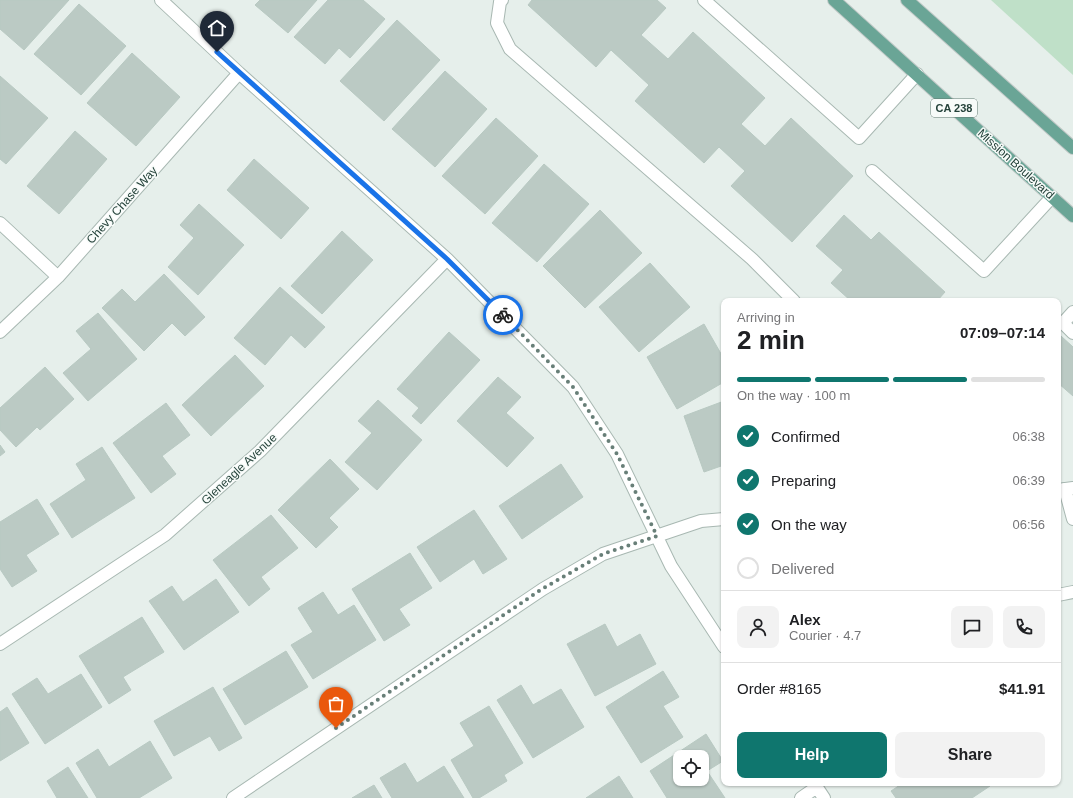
<!DOCTYPE html>
<meta charset="utf-8">
<style>
:root{--surface:#fff;--page:#f2f2f2;--text:#202124;--muted:#757577;--line:#e0e0e0;--accent:#0f766e}
body{margin:0;font-family:Arial,sans-serif;background:var(--page);color:var(--text);height:100vh;display:flex;flex-direction:column;font-size:15px;white-space:nowrap}
*{box-sizing:border-box;margin:0}
p{font-size:13px;color:var(--muted)}
.icon{flex:none;width:22px;height:22px;fill:none;stroke:currentColor;stroke-width:2;stroke-linecap:round;stroke-linejoin:round}
.map{position:relative;flex:1;overflow:hidden}
.drawer{position:absolute;left:721px;top:298px;width:340px;height:488px;display:flex;flex-direction:column;background:var(--surface);border-radius:8px;box-shadow:0 1px 3px #0004}
.drawer>*{flex:none}
.fabs{position:absolute;left:673px;top:750px;display:grid;gap:8px}
.fabs a{display:grid;place-items:center;width:36px;height:36px;border-radius:8px;background:var(--surface);box-shadow:0 1px 3px #0004;font-size:20px}
.pin{position:absolute;display:grid;place-items:center;width:34px;height:34px;color:#fff;margin:-41px -17px;border-radius:50% 50% 50% 0;rotate:-45deg;box-shadow:0 0 4px #0007}
.pin .icon{rotate:45deg}
.courier{position:absolute;display:grid;place-items:center;width:40px;height:40px;margin:-20px;border:3px solid #1a73e8;border-radius:50%;background:#fff;color:#222;box-shadow:0 1px 5px #0007}
.overview em{font-style:normal;font-weight:800}
.overview div{display:flex;flex-direction:column-reverse}
.overview{display:flex;align-items:center;justify-content:space-between;height:68px;padding:0 16px}
h1{font-size:26px;font-weight:800;line-height:30px}
.bar{display:grid;grid-template-columns:repeat(4,1fr);gap:6px 4px;align-content:center;height:48px;padding:0 16px}
.bar i{height:5px;border-radius:3px;background:var(--line)}
.bar .active{background:var(--accent)}
.bar p{grid-column:span 4}
.line{display:flex;align-items:center;gap:10px;padding:0 16px;border-top:1px solid var(--line)}
.line div{flex:1}
.round{display:grid;place-items:center;flex:none;width:42px;height:42px;border-radius:8px;background:var(--page)}
ol{padding:0 16px;list-style:none}
li{display:flex;align-items:center;gap:12px;height:44px}
li p{margin-inline-start:auto}
li .icon{padding:4px;border-radius:50%;background:var(--accent);color:#fff;stroke-width:4}
li:last-child{color:var(--muted)}
li i{width:22px;height:22px;border:2px solid var(--line);border-radius:50%}
.action{display:flex;gap:8px;margin-top:auto;padding:8px 16px}
.action a{flex:1;height:46px;border-radius:8px;background:var(--accent);color:#fff;font-size:16px;font-weight:800;line-height:46px;text-align:center}
.action a+a{background:var(--page);color:var(--text)}
.map>svg:first-child{display:block}
.green{fill:#bfe0c8}
.building{fill:#bbcac4;stroke:#b8c9c2;fill-rule:evenodd}
.lines{fill:none;stroke-linecap:round;stroke-linejoin:round}
.service-casing{stroke:#a8b8b2;stroke-width:14}
.minor-casing{stroke:#a8b8b2;stroke-width:14}
.primary-casing{stroke:#c2cac8;stroke-width:14}
.service{stroke:#fff;stroke-width:12}
.minor{stroke:#fff;stroke-width:12}
.primary{stroke:#6aa596;stroke-width:12}
.done{stroke:#687f78;stroke-width:4;stroke-dasharray:0 7.2}
.route{stroke:#1a73e8;stroke-width:5}
.labels{text-anchor:middle;dominant-baseline:central;stroke-width:3;stroke-linejoin:round;paint-order:stroke}
.shield{fill:#f7fbf9;stroke:#637a73;stroke-width:1}
.shield-label{font-size:11px;font-weight:bold;fill:#24423a}
.street-label{font-size:12px;fill:#24423a;stroke:#f7fbf9}
</style>
<div class="map">
<svg width="1073" height="798" viewBox="0 0 1073 798">
<rect width="100%" height="100%" fill="#e6efeb"/>
<path class="green" d="M 991,0 L 1073,0 L 1073,75 Z"/>
<path class="building" d="M 0,0 L 69,0 L 24,50 L 0,29 Z
M 260,0 L 317,0 L 288,33 L 255,5 Z
M 328,0 L 363,0 L 385,19 L 350,58 L 339,48 L 325,64 L 294,37 Z
M 532,0 L 657,0 L 666,8 L 641,35 L 668,59 L 693,32 L 765,98 L 741,124 L 765,146 L 791,118 L 853,176 L 792,242 L 731,186 L 745,171 L 719,147 L 704,163 L 635,101 L 649,85 L 611,50 L 596,67 L 528,5 Z
M 79,4 L 126,46 L 81,95 L 34,54 Z
M 397,20 L 440,60 L 384,121 L 340,81 Z
M 132,53 L 180,97 L 136,146 L 87,103 Z
M 445,71 L 487,109 L 435,167 L 392,129 Z
M 0,76 L 48,118 L 6,164 L 0,159 Z
M 496,118 L 538,156 L 485,214 L 442,176 Z
M 75,131 L 107,159 L 59,214 L 27,186 Z
M 254,159 L 309,208 L 281,239 L 227,190 Z
M 544,164 L 589,204 L 537,262 L 492,223 Z
M 199,204 L 244,245 L 198,295 L 168,267 L 194,238 L 180,225 Z
M 600,210 L 642,253 L 585,308 L 543,266 Z
M 844,215 L 871,240 L 879,232 L 945,292 L 937,301 L 851,301 L 831,283 L 843,270 L 816,246 Z
M 342,231 L 373,260 L 322,314 L 291,286 Z
M 650,263 L 690,307 L 639,352 L 599,307 Z
M 164,274 L 205,317 L 185,336 L 172,323 L 144,351 L 102,308 L 122,289 L 135,302 Z
M 280,287 L 325,327 L 305,348 L 291,335 L 265,365 L 234,338 Z
M 98,313 L 137,359 L 88,401 L 63,373 L 91,349 L 76,331 Z
M 704,324 L 724,359 L 724,382 L 677,409 L 647,357 Z
M 449,332 L 480,360 L 421,424 L 412,416 L 419,408 L 397,389 Z
M 1061,336 L 1073,347 L 1073,396 L 1058,383 L 1058,339 Z
M 235,355 L 264,386 L 211,436 L 182,405 Z
M 45,367 L 74,399 L 40,430 L 37,427 L 16,447 L 0,430 L 0,408 Z
M 498,377 L 521,397 L 506,413 L 534,438 L 507,467 L 457,421 Z
M 378,400 L 422,440 L 377,490 L 345,462 L 372,433 L 358,421 Z
M 724,401 L 724,465 L 704,472 L 684,416 Z
M 166,403 L 190,435 L 162,456 L 176,474 L 151,493 L 113,443 Z
M 0,445 L 5,452 L 0,456 Z
M 102,447 L 135,498 L 72,538 L 50,504 L 86,480 L 76,464 Z
M 330,459 L 359,489 L 329,518 L 338,527 L 316,548 L 278,510 Z
M 561,464 L 583,497 L 522,539 L 499,506 Z
M 37,499 L 59,534 L 26,555 L 37,571 L 12,587 L 0,569 L 0,522 Z
M 474,510 L 507,559 L 483,574 L 474,559 L 440,582 L 417,547 Z
M 271,515 L 298,548 L 261,577 L 270,589 L 249,606 L 213,560 Z
M 410,553 L 432,588 L 399,609 L 410,625 L 384,641 L 352,589 Z
M 216,579 L 239,612 L 184,650 L 149,601 L 172,586 L 183,602 Z
M 323,592 L 338,615 L 354,605 L 376,640 L 313,679 L 291,645 L 313,632 L 298,608 Z
M 142,617 L 164,652 L 123,677 L 131,690 L 109,704 L 79,656 Z
M 605,624 L 617,647 L 640,634 L 656,664 L 595,696 L 567,644 Z
M 286,651 L 308,687 L 245,725 L 223,689 Z
M 663,671 L 679,697 L 663,706 L 683,737 L 641,763 L 606,707 Z
M 81,674 L 102,707 L 45,744 L 12,694 L 37,678 L 48,694 Z
M 521,685 L 533,705 L 561,689 L 584,727 L 533,758 L 497,700 Z
M 213,687 L 242,738 L 219,751 L 210,736 L 174,756 L 154,721 Z
M 489,706 L 523,763 L 504,775 L 507,781 L 479,798 L 473,798 L 451,760 L 474,746 L 460,723 Z
M 7,707 L 29,743 L 0,761 L 0,712 Z
M 706,734 L 723,761 L 707,771 L 725,798 L 667,798 L 650,771 ZM 680,757 L 702,757 L 702,779 L 680,779 Z
M 150,741 L 172,778 L 139,798 L 97,798 L 76,763 L 98,749 L 109,767 Z
M 405,763 L 417,783 L 444,766 L 464,798 L 392,798 L 380,778 Z
M 68,767 L 88,798 L 57,798 L 47,781 Z
M 619,776 L 633,798 L 586,798 Z
M 903,783 L 988,783 L 990,786 L 972,798 L 896,798 L 891,791 Z
M 374,785 L 382,798 L 352,798 Z"/>
<g class="lines">
<defs>
<path id="service" d="M 502,0 L 500,2 L 497,23 L 510,49 L 752,259 L 794,301
M 704,0 L 859,138 L 917,74
M 872,171 L 984,271 L 1052,197
M 1073,312 L 1063,323 L 1073,333
M 1065,489 L 1073,519
M 1058,595 L 1073,592"/>
<path id="minor" d="M 161,0 L 239,73 L 447,259 L 573,387 L 617,454 L 671,566 L 724,647
M 0,223 L 58,277
M 0,332 L 58,277 L 239,73
M 1058,490 L 1073,488
M 0,644 L 165,535 L 260,451 L 447,259
M 814,783 L 824,798
M 233,798 L 543,589 L 603,554 L 701,521 L 724,519
M 801,798 L 817,787"/>
<path id="primary" d="M 834,0 L 1073,216
M 907,0 L 1073,148"/>
</defs>
<use href="#service" class="service-casing"/>
<use href="#minor" class="minor-casing"/>
<use href="#primary" class="primary-casing"/>
<use href="#service" class="service"/>
<use href="#minor" class="minor"/>
<use href="#primary" class="primary"/>
</g>
<g class="lines">
<path class="done" d="M 336,728 L 542,589 L 603,554 L 657,536 L 617,454 L 573,387 L 503,315"/>
<path class="route" d="M 217,52 L 447,259 L 503,315"/>
</g>
<g class="labels">
<rect class="shield" x="931" y="99" width="46" height="18" rx="3"/>
<g class="shield-label">
<text x="954" y="108">CA 238</text>
</g>
<g class="street-label">
<text transform="translate(1016 164) rotate(42)">Mission Boulevard</text>
<text transform="translate(122 205) rotate(-48)">Chevy Chase Way</text>
<text transform="translate(239 469) rotate(-43)">Gleneagle Avenue</text>
</g>
</g>
</svg>
<div class="fabs">
<a><svg class="icon" aria-label="locate" viewBox="0 0 24 24"><circle cx="12" cy="12" r="6"/><path d="M12 2v4M12 18v4M2 12h4M18 12h4"/></svg></a>
</div>
<div class="pin" style="left:336px;top:728px;background:#ea580c"><svg class="icon" aria-label="bag" viewBox="0 0 24 24"><path d="M5 8h14l-1 12H6zM9 8a3 3 0 0 1 6 0"/></svg></div>
<div class="pin" style="left:217px;top:52px;background:#1f2937"><svg class="icon" aria-label="home" viewBox="0 0 24 24"><path d="M3 11l9-7 9 7M6 9v11h12V9"/></svg></div>
<div class="courier" style="left:503px;top:315px"><svg class="icon" aria-label="bike" viewBox="0 0 24 24"><circle cx="6" cy="16" r="4"/><circle cx="18" cy="16" r="4"/><path d="M6 16l4-8h5l3 8M10 8l3 8H6M13 5h3"/></svg></div>
<section class="drawer">
<div class="overview"><div><h1>2 min</h1><p>Arriving in</p></div><em>07:09–07:14</em></div>
<div class="bar"><i class="active"></i><i class="active"></i><i class="active"></i><i></i><p>On the way · 100 m</p></div>
<ol>
<li><svg class="icon" aria-label="check" viewBox="0 0 24 24"><path d="M5 12l5 5 9-10"/></svg>Confirmed<p>06:38</p></li>
<li><svg class="icon" aria-label="check" viewBox="0 0 24 24"><path d="M5 12l5 5 9-10"/></svg>Preparing<p>06:39</p></li>
<li><svg class="icon" aria-label="check" viewBox="0 0 24 24"><path d="M5 12l5 5 9-10"/></svg>On the way<p>06:56</p></li>
<li><i></i>Delivered</li>
</ol>
<div class="line" style="height:72px"><a class="round"><svg class="icon" aria-label="person" viewBox="0 0 24 24"><circle cx="12" cy="8" r="4"/><path d="M4 21q1-7 8-7t8 7"/></svg></a><div><b>Alex</b><p>Courier · 4.7</p></div><a class="round"><svg class="icon" aria-label="chat" viewBox="0 0 24 24"><path d="M4 5h16v11H9l-5 4z"/></svg></a><a class="round"><svg class="icon" aria-label="phone" viewBox="0 0 24 24"><path d="M5 4h4l2 5-3 2q2 4 5 5l2-3 5 2v4C11 20 4 13 5 4z"/></svg></a></div>
<div class="line" style="height:52px"><div>Order #8165</div><b>$41.91</b></div>
<div class="action"><a>Help</a><a>Share</a></div>
</section>
</div>
